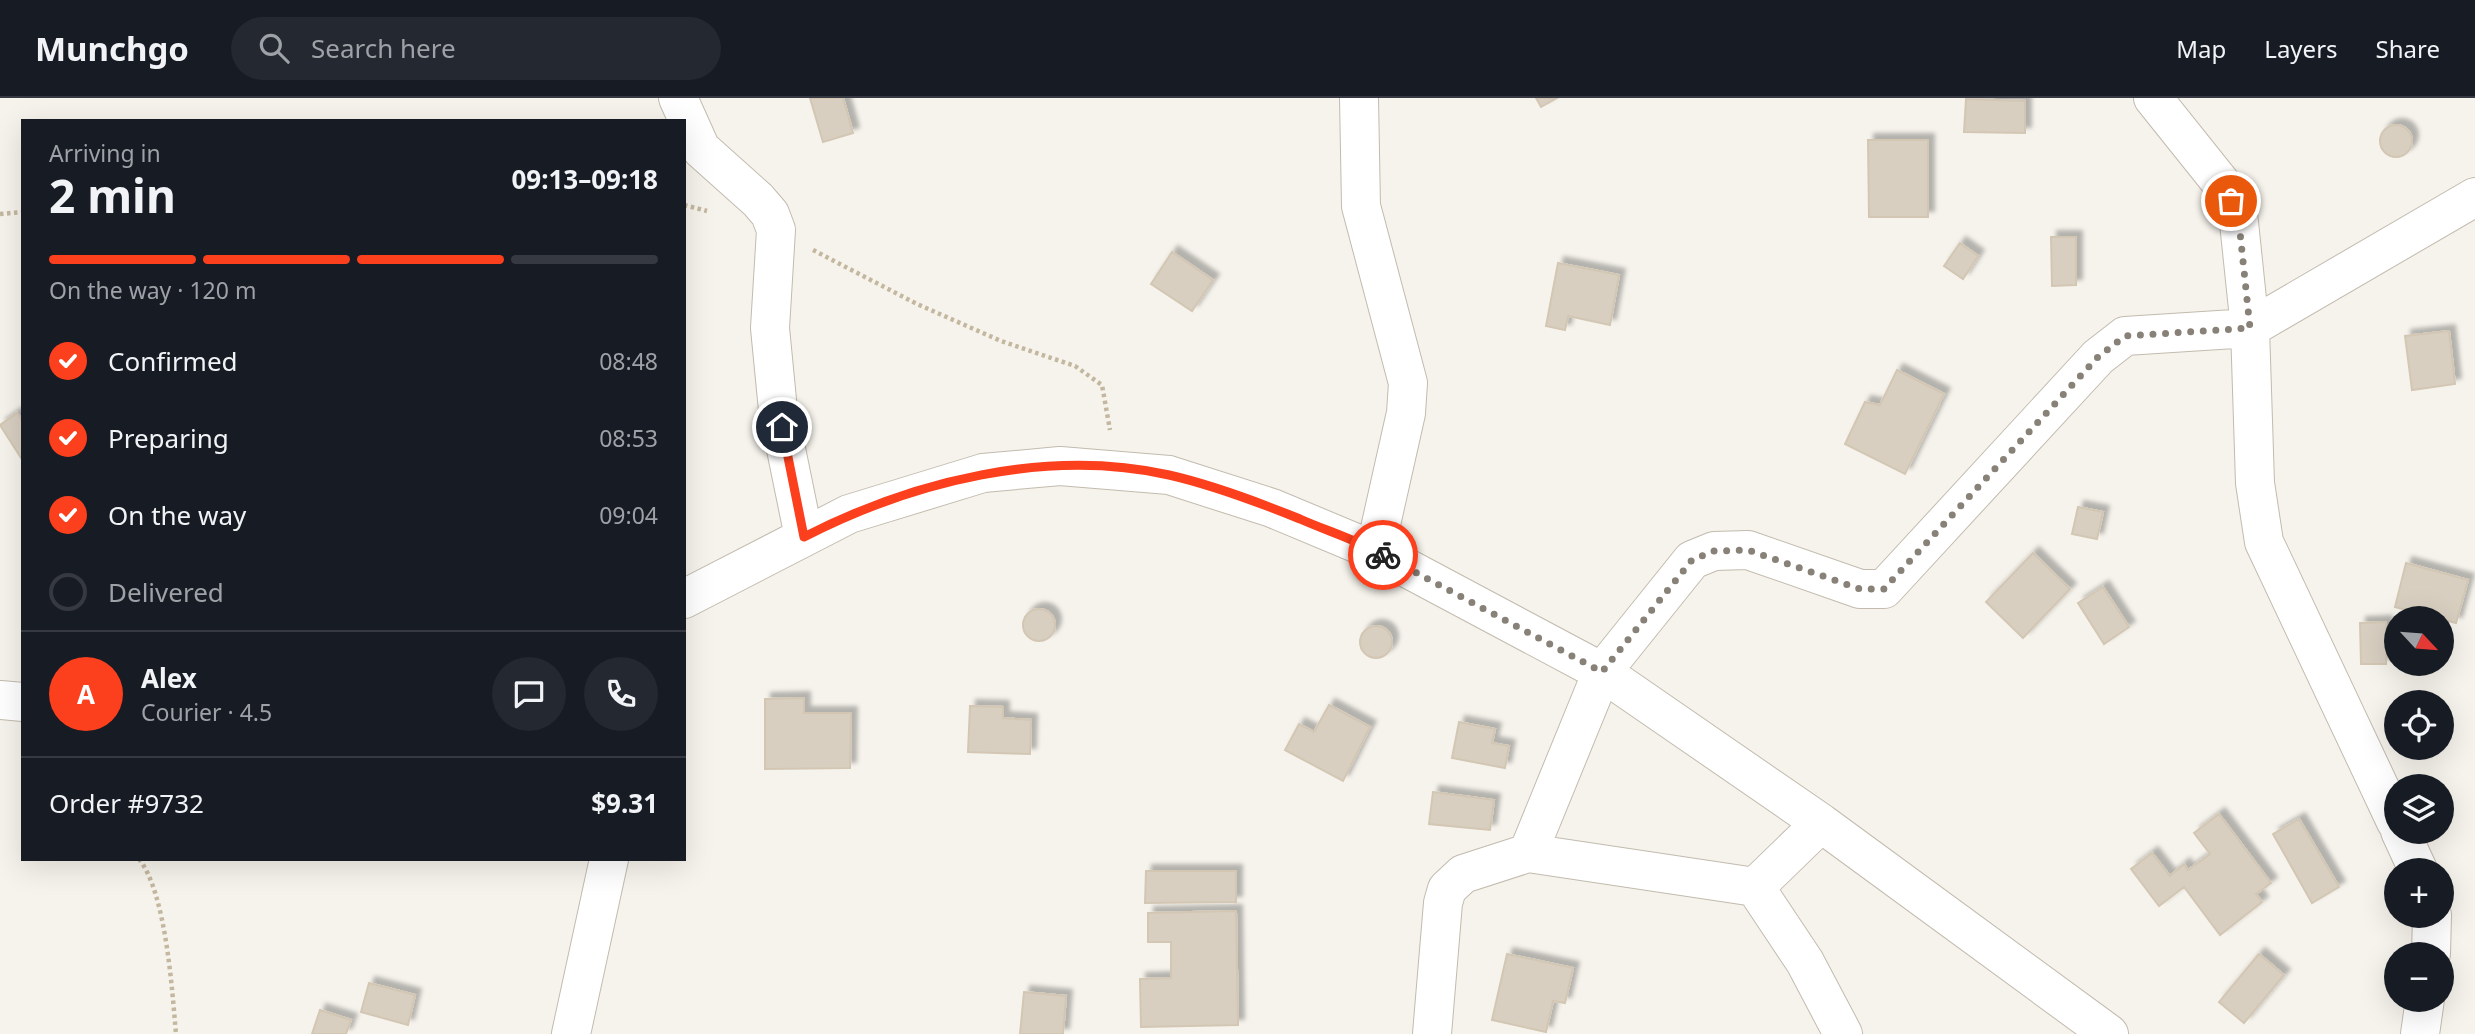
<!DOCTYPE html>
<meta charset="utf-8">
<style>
:root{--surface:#171b24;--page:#242831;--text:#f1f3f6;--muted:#9ea1a6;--line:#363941;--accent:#fc3f1d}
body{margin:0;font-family:"Noto Sans",sans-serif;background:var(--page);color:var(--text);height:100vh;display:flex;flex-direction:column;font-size:26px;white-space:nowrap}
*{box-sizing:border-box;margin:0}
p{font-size:23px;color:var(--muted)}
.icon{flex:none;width:38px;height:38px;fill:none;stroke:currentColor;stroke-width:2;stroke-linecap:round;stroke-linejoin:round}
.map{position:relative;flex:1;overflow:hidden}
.drawer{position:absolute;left:21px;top:21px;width:665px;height:742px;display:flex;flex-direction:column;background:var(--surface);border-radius:0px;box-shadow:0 7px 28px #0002}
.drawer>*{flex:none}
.needle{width:46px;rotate:116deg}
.fabs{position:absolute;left:2384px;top:508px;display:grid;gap:14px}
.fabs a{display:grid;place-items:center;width:70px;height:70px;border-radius:50%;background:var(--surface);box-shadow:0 7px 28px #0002;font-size:35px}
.pin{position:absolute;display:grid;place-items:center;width:60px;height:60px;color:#fff;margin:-30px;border:4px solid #fff;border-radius:50%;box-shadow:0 2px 7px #0007}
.courier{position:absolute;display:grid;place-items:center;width:70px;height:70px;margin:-35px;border:5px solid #fc3f1d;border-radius:50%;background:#fff;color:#222;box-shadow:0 2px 9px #0007}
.head em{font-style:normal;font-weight:700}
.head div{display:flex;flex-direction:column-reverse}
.head{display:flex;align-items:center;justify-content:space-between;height:119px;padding:0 28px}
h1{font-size:46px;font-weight:700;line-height:52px}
.bar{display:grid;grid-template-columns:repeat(4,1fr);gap:10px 7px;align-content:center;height:84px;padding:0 28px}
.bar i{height:9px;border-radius:5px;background:var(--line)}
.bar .current{background:var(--accent)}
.bar p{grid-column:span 4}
.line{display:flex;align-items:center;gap:18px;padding:0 28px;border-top:2px solid var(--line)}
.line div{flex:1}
.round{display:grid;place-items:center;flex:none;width:74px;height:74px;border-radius:37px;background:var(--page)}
ol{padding:0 28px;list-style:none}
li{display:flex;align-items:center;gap:21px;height:77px}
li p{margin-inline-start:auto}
li .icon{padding:7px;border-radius:50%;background:var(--accent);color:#fff;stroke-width:4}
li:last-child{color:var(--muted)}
li i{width:38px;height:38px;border:4px solid var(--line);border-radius:50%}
header{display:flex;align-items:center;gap:42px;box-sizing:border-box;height:98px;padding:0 35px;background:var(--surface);border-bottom:2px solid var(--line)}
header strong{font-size:33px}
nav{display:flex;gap:38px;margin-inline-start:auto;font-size:24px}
.search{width:490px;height:63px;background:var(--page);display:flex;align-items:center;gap:18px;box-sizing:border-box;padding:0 24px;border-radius:38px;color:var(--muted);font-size:26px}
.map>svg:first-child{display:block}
.building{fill:#d8cfc1;stroke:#d3c7b4;stroke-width:2;filter:url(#shadow)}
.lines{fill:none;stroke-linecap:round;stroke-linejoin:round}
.minor-casing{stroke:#c2bbae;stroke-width:40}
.path{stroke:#c4b79f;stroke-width:4.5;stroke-dasharray:3.5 3.5;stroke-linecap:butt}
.minor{stroke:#fff;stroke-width:38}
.done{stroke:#878178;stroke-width:7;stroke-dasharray:0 12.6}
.route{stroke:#fc3f1d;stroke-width:9}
</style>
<header>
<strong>Munchgo</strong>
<div class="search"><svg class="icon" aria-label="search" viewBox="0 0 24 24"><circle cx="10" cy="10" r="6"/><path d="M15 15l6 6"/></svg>Search here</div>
<nav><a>Map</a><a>Layers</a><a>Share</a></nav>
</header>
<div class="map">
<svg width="2475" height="936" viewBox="0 0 2475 936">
<defs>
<filter id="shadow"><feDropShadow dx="6" dy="-6" stdDeviation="2" flood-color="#0004"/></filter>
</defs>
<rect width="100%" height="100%" fill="#f6f3ec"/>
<path class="building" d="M 810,0 L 843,0 L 853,35 L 823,44 Z
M 1536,0 L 1557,0 L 1541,9 Z
M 1966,1 L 2025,3 L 2025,35 L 1964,34 Z
M2380 43a16 16 0 1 1 32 0a16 16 0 1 1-32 0Z
M 1868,42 L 1928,42 L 1928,119 L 1869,119 Z
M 2051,139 L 2076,139 L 2076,187 L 2052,188 Z
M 1960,145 L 1978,158 L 1963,181 L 1944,168 Z
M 1172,154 L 1213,182 L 1192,213 L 1151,186 Z
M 1558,165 L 1619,177 L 1610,227 L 1568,218 L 1565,232 L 1546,228 Z
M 2449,233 L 2455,286 L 2412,292 L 2405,238 Z
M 1897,272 L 1944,296 L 1905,376 L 1845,346 L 1865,304 L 1880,307 Z
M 17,315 L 23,324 L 23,363 L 0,327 Z
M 2078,409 L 2103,414 L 2097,441 L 2072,436 Z
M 2033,455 L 2070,491 L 2023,540 L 1986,504 Z
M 2406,465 L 2468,482 L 2456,525 L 2395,509 Z
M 2103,489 L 2129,529 L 2104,546 L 2078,505 Z
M1023 527a16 16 0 1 1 32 0a16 16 0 1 1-32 0Z
M 2386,524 L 2386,566 L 2361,566 L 2360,525 Z
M1360 544a16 16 0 1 1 32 0a16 16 0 1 1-32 0Z
M 804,600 L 804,615 L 851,615 L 850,670 L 765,671 L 765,601 Z
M 1329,607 L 1370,629 L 1343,683 L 1285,652 L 1299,626 L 1314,634 Z
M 970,608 L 1003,609 L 1003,620 L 1031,622 L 1030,656 L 968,654 Z
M 1459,624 L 1495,631 L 1492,645 L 1509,648 L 1505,670 L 1452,660 Z
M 1433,694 L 1494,702 L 1490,732 L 1429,726 Z
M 2219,716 L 2271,785 L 2256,796 L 2262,804 L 2220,837 L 2184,789 L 2159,808 L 2131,771 L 2152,755 L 2170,778 L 2184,766 L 2188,772 L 2210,756 L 2194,735 Z
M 2299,721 L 2339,789 L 2312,805 L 2273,736 Z
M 1146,773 L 1236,773 L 1236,804 L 1145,805 Z
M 1236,813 L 1238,927 L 1141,929 L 1140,881 L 1171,880 L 1171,844 L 1148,844 L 1148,815 Z
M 1507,856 L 1573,870 L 1565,905 L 1553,903 L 1546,934 L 1492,922 Z
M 2259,856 L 2284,877 L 2244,925 L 2219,904 Z
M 369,885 L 415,897 L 408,927 L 361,914 Z
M 1024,894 L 1066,898 L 1063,936 L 1020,936 Z
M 320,912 L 351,922 L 346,936 L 312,936 Z"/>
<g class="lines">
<defs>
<path id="minor" d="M 678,0 L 701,51 L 758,102 L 770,116 L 776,132 L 770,230 L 778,312 L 804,439
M 1359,0 L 1361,108 L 1408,285 L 1406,315 L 1375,453
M 2153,0 L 2225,90 L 2238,115 L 2250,230 L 2255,385 L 2264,444 L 2396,724
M 684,501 L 849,416 L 983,375 L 1060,368 L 1169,377 L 1272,410 L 1375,453 L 1602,574 L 1821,725 L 2109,936
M 0,602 L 23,604
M 2400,733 L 2418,772
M 1528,755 L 1602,574 L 1692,462 L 1714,453 L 1748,452 L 1860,491 L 1884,491 L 2098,259 L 2125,238 L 2250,230 L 2475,99
M 1755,789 L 1821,725
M 2431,856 L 2432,817
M 571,936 L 609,761
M 1432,936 L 1443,805 L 1447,791 L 1463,776 L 1528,755 L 1755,789 L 1805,864 L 1843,936
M 2420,936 L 2425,901"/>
</defs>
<use href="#minor" class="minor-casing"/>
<path class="path" d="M 684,107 L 707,113
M 0,116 L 23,114
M 813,152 L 917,206 L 1001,243 L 1075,268 L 1102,287 L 1110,332
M 139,761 C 166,795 172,891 176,936"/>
<use href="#minor" class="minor"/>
</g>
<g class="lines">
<path class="done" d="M 1383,457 L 1602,574 L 1692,462 L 1714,453 L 1748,452 L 1860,491 L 1884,491 L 2098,259 L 2125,238 L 2250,230 L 2238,115 L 2231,103"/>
<path class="route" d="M 782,329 L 804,439 C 913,383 1047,350 1169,377 C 1213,387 1258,404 1300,421 C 1327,433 1357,442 1383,457"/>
</g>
</svg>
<div class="fabs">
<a><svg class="needle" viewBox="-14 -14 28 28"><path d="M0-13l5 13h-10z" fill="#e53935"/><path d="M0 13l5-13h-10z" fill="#9ea1a6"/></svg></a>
<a><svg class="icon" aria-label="locate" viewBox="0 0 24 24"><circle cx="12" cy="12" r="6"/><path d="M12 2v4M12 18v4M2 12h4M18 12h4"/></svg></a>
<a><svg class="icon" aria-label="layers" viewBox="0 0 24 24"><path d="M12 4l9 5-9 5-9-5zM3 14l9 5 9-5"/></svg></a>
<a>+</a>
<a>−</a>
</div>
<div class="pin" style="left:2231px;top:103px;background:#ea580c"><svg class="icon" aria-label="bag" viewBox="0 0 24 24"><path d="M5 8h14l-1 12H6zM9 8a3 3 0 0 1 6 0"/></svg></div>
<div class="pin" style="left:782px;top:329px;background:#1f2937"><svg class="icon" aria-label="home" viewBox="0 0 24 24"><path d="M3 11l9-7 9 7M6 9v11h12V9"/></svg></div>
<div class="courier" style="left:1383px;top:457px"><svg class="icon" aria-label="bike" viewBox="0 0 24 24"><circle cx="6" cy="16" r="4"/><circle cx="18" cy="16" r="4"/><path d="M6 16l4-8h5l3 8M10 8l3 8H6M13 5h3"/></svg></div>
<section class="drawer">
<div class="head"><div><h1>2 min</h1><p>Arriving in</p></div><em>09:13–09:18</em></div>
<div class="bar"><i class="current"></i><i class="current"></i><i class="current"></i><i></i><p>On the way · 120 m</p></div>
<ol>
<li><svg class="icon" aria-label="check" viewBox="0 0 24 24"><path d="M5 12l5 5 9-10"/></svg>Confirmed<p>08:48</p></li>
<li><svg class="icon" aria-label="check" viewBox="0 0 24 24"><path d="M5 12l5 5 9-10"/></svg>Preparing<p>08:53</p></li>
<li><svg class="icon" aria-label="check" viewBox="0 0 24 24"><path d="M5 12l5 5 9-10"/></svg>On the way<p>09:04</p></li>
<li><i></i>Delivered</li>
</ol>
<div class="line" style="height:126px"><b class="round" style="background:var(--accent);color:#fff">A</b><div><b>Alex</b><p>Courier · 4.5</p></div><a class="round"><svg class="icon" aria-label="chat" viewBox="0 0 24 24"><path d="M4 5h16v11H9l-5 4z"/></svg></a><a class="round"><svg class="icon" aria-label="phone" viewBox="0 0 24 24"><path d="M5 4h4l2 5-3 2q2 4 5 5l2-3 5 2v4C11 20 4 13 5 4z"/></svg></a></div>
<div class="line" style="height:91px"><div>Order #9732</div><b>$9.31</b></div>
</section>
</div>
